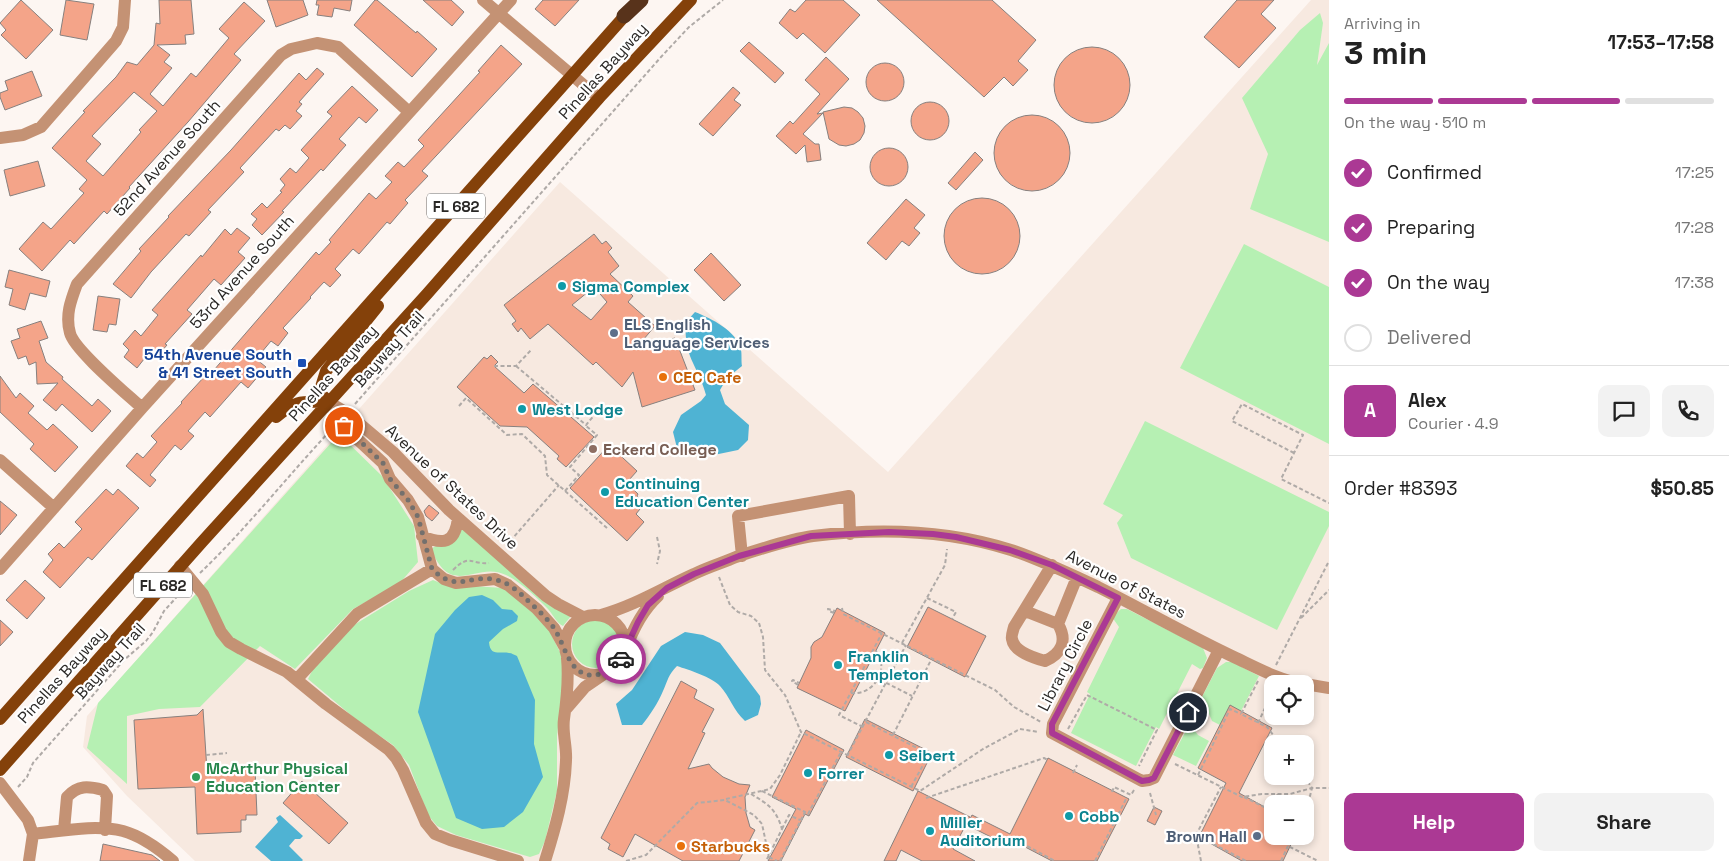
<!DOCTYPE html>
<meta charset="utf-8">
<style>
:root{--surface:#fff;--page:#f2f2f2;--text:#222;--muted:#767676;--line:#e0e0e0;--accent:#ab3994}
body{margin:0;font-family:"Space Grotesk",sans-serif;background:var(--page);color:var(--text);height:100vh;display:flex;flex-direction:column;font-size:19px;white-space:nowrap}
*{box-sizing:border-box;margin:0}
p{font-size:16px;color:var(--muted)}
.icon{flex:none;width:28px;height:28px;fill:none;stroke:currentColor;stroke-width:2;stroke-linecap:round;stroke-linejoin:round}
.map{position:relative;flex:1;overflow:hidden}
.sheet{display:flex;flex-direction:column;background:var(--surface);width:400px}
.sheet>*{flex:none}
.controls{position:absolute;left:1264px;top:675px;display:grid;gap:10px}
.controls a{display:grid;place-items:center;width:50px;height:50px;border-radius:10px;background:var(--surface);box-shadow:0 2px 8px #0003;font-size:25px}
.pin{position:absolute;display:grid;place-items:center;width:42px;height:42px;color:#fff;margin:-21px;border:2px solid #fff;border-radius:50%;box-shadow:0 1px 5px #0007}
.courier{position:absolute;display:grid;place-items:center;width:50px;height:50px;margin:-25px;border:4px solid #ab3994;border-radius:50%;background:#fff;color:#222;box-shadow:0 1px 6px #0007}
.head em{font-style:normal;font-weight:700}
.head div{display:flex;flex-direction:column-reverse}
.head{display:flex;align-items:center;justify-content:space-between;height:85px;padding:0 15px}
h1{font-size:32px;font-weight:700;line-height:38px}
.bar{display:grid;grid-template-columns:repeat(4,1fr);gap:8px 5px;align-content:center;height:60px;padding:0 15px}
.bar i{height:6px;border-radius:4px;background:var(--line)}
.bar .on{background:var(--accent)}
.bar p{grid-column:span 4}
.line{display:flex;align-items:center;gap:12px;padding:0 15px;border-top:1px solid var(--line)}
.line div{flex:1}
.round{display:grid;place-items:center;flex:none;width:52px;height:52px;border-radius:10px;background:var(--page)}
ol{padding:0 15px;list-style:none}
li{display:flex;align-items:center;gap:15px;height:55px}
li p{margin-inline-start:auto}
li .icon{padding:5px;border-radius:50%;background:var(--accent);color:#fff;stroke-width:4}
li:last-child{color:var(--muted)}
li i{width:28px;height:28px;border:2px solid var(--line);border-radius:50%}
.cta{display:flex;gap:10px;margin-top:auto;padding:10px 15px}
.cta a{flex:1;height:58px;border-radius:10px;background:var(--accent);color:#fff;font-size:20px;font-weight:700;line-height:58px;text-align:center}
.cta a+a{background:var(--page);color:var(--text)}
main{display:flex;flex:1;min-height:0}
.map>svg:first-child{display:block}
.built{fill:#f7e9e0;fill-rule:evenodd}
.green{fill:#b6f0b3}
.water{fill:#4fb3d3}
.building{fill:#f4a489;stroke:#87807e;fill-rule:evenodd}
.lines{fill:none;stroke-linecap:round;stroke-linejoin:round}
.path{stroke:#afaaa7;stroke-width:2;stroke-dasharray:4 2.5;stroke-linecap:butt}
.minor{stroke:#c49274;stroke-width:12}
.major{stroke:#84410a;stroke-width:12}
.highway{stroke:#58331b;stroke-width:15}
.done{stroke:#74706d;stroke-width:5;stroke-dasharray:0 9}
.route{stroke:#ab3994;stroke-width:6}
.culture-dot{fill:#0f9aa8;stroke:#fff;stroke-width:2}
.service-dot{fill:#5c6f8a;stroke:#fff;stroke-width:2}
.transit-dot{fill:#1a4fb4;stroke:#fff;stroke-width:2}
.food-dot{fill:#e8710a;stroke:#fff;stroke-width:2}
.education-dot{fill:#8d6e63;stroke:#fff;stroke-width:2}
.leisure-dot{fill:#2e9e5b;stroke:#fff;stroke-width:2}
.labels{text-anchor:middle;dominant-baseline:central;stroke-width:4.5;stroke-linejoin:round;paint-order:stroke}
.shield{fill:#fff;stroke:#6a6867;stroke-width:1}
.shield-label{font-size:15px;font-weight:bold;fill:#2a2826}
.street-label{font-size:16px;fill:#2a2826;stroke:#fff}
.culture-label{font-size:16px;font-weight:bold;fill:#0d838f;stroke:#fff;text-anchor:start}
.service-label{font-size:16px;font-weight:bold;fill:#4e5e75;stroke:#fff;text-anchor:start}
.transit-label{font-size:16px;font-weight:bold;fill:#164399;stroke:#fff;text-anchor:end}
.food-label{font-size:16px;font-weight:bold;fill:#c56008;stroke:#fff;text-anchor:start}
.education-label{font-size:16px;font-weight:bold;fill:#785e54;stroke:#fff;text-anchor:start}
.leisure-label{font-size:16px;font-weight:bold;fill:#27864d;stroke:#fff;text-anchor:start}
</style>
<main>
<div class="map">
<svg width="1329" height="861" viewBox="0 0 1329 861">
<rect width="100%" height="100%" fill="#fdf6f2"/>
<path class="built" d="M 1311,0 L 1329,0 L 1329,861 L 195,861 L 127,796 L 83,747 L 87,716 L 560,182 L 888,472 ZM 1272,684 L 1305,684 L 1305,716 L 1272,716 ZM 1272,744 L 1305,744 L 1305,776 L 1272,776 ZM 1272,804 L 1305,804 L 1305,836 L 1272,836 Z"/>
<path class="green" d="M 1320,13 L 1323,23 L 1317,65 L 1329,43 L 1329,242 L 1250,209 L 1268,154 L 1242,98 L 1300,30 Z
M 1244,244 L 1329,287 L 1329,444 L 1180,368 Z
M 1145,421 L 1329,512 L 1329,526 L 1277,630 L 1131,558 L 1117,523 L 1123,515 L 1103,504 Z
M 339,434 L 382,476 L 414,526 L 418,562 L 399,584 L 353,609 L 295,669 L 260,646 L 200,707 L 159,709 L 127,716 L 127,784 L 87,748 L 98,703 Z
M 462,528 L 571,616 L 563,626 C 557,623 553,615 548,609 C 536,597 521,582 506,575 C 476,560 452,600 431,549 Z
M 433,580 L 443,584 L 503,588 L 527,606 L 549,630 L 561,654 L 564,679 L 557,736 L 557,791 L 545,841 L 539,854 L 530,857 L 456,835 L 437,826 L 428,815 L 409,765 L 393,745 L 358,721 L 308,679 L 316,663 L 354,625 L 409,591 Z
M 1121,609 L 1127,609 L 1203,648 L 1207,658 L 1203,668 L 1200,669 L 1192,664 L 1159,729 L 1156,727 L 1136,766 L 1071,733 L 1090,694 L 1087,692 L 1119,627 L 1112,617 Z
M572 644a24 24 0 1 1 48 0a24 24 0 1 1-48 0Z
M 1226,662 L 1232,662 L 1259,676 L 1241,711 L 1220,725 L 1212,721 L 1202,697 L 1217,668 Z
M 1188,727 L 1195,731 L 1198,735 L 1209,741 L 1196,766 L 1173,755 Z"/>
<path class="water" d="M 695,312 C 712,319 736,330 741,350 C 742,354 741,361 742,366 L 727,378 L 720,390 L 725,404 L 749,425 L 748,440 L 738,450 L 709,456 L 695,450 L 677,448 L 673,432 L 681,415 L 701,401 L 706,395 C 698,365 683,357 686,322 Z
M 482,595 L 493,600 L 502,609 L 512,610 L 518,616 L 517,621 L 503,629 L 489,642 C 490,657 500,651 509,653 C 512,653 514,655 517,656 L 535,700 L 534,744 L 543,777 L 523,812 L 504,827 L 482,829 L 456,818 L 418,712 L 435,634 L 455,610 L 469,597 Z
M 685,632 L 703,635 L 720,643 L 760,696 L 761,704 L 758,715 L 745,721 C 733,710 730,697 720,686 C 712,677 689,670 677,666 C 668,675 668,680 663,691 C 658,703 650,715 642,725 L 622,725 L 616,704 L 632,690 L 661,646 Z
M 280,815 L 303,836 L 300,839 L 295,839 L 289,846 L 303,860 L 302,861 L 271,861 L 255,847 L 278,822 L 276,818 Z"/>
<path class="building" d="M 21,0 L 53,30 L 26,59 L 1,35 L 6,30 L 0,23 Z
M 66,0 L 94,4 L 87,40 L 60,35 Z
M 159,0 L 191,0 L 194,34 L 185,35 L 186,44 L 157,45 L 170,55 L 164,62 L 172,68 L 150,94 L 163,106 L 191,73 L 196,77 L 229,38 L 219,29 L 244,2 L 265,21 L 234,54 L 241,60 L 188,122 L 129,187 L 130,188 L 107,214 L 104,211 L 74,244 L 70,240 L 42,271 L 19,249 L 43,222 L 51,229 L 84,193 L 79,189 L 87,180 L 52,148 L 85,112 L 83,111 L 116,77 L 127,62 L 137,65 L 154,45 L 156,23 L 160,24 ZM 134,92 L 157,111 L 139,130 L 141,132 L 103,176 L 86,161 L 101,144 L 92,136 Z
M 267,0 L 303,0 L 308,15 L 276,27 Z
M 317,0 L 352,0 L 350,11 L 334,8 L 332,17 L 317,15 L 319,5 L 316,5 Z
M 375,0 L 377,0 L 416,33 L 417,31 L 437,49 L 412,77 L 354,25 Z
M 423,0 L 451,0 L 464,12 L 452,26 Z
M 543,0 L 579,0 L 555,26 L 535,9 Z
M 806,0 L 843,0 L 860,15 L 825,53 L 803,33 L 797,39 L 779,23 L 790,9 L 795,12 Z
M 877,0 L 992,0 L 1036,40 L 1018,61 L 1028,70 L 1013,86 L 1004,77 L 984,97 Z
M 1237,0 L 1274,0 L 1261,14 L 1276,28 L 1239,68 L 1204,37 Z
M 749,42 L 784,73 L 775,83 L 740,51 Z
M 501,45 L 522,64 L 422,171 L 428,176 L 405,200 L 408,203 L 390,224 L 387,222 L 359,254 L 353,249 L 335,269 L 341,275 L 330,287 L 324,282 L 310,297 L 311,298 L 283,328 L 288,333 L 278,346 L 271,341 L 256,359 L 266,367 L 248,388 L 241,382 L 210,417 L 205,412 L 188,431 L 194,436 L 181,450 L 175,445 L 150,475 L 156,480 L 150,487 L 126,466 L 137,453 L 143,458 L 157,442 L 151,436 L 182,403 L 181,402 L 205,376 L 207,378 L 316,252 L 319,255 L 331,242 L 329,240 L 369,193 L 376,199 L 392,182 L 385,176 L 398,162 L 404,167 L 424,146 L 418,140 L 480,72 L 478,71 Z
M1054 85a38 38 0 1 1 76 0a38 38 0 1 1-76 0Z
M 826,57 L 849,79 L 817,114 L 823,113 L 803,134 L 815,144 L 819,144 L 821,160 L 807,162 L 805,145 L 796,154 L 776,136 L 790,121 L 793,124 L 820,94 L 805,80 Z
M866 82a19 19 0 1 1 38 0a19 19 0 1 1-38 0Z
M 317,68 L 324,74 L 299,102 L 302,104 L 296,111 L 302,116 L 290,129 L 285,125 L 279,131 L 276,129 L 240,168 L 244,172 L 208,210 L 211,212 L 189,236 L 186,234 L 151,272 L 131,298 L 113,284 L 141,251 L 139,249 L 169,217 L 168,216 L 231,150 L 299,73 L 306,80 Z
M 32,71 L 42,96 L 5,110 L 0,97 L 0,93 L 8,90 L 5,81 Z
M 352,86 L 378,110 L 366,123 L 359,117 L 339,139 L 346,145 L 323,171 L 321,169 L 282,211 L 284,212 L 262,235 L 252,225 L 257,219 L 251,214 L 262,203 L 267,208 L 282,192 L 280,191 L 285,185 L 280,179 L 290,168 L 296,173 L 309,158 L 301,150 L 332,116 L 327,112 Z
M 733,87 L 740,93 L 734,100 L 741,105 L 713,136 L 699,124 Z
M911 121a19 19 0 1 1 38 0a19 19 0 1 1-38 0Z
M 844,107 L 852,108 L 858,112 L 863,118 L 865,126 L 864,133 L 860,140 L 854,144 L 846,146 L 839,145 L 829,139 L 823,112 Z
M994 153a38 38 0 1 1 76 0a38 38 0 1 1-76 0Z
M870 167a19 19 0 1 1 38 0a19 19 0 1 1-38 0Z
M 975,152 L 983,160 L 956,190 L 948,183 Z
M 38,161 L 45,186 L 10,196 L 4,170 Z
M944 236a38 38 0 1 1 76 0a38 38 0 1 1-76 0Z
M 906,199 L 925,215 L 914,228 L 920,233 L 909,246 L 902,241 L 886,260 L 867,243 Z
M 237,228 L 250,238 L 238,252 L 245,258 L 221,285 L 214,279 L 187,310 L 192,314 L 165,344 L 167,345 L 155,359 L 148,354 L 137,368 L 124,357 L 129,350 L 123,344 L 135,330 L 141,336 L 158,315 L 152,310 L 201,255 L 202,257 L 225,229 L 231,235 Z
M 594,234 L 602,244 L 606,241 L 612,248 L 608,252 L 619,266 L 610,274 L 633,296 L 628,302 L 655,326 L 637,347 L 675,338 L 695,390 L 642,407 L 633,372 L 622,387 L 596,362 L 593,365 L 548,324 L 530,339 L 521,328 L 518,332 L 512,324 L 516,321 L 504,305 ZM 594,287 L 607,302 L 591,320 L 572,305 Z
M 711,253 L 741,285 L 724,301 L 694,270 Z
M 9,270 L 50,281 L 46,297 L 30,293 L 25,310 L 9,305 L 13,289 L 5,287 Z
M 98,296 L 120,299 L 116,325 L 109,324 L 107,332 L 93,330 Z
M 41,321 L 48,338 L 39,341 L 46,362 L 63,377 L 62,379 L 92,406 L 98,399 L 111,411 L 92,432 L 62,404 L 56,411 L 43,400 L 58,383 L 37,384 L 36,362 L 29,365 L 26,356 L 18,359 L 11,341 L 20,338 L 17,329 Z
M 491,355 L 498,362 L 494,366 L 524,393 L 533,384 L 594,437 L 566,467 L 557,459 L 559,456 L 527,427 L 500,426 L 457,387 L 484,357 L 487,359 Z
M 0,376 L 16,398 L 20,393 L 34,406 L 28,413 L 47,430 L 53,424 L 78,447 L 55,472 L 30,449 L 34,444 L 0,412 Z
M 609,445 L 637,471 L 629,480 L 637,487 L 634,490 L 638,494 L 637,496 L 644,504 L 636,514 L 644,522 L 627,541 L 570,488 Z
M 106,489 L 113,495 L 118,489 L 139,508 L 92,560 L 88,557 L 60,588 L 43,572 L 53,560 L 48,554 L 59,543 L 64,548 L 82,529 L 75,522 Z
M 0,501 L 17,515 L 0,535 Z
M 429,505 L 439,513 L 432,521 L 426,516 L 424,511 Z
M 25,580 L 45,598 L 27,619 L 6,600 Z
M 928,607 L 986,636 L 965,677 L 907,647 Z
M 837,608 L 885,633 L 845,711 L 797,688 L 811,658 L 811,647 L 814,642 L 822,637 Z
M 0,620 L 13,632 L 0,646 Z
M 681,681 L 697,690 L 694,698 L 714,709 L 702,732 L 705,733 L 688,769 L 709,764 L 712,768 L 723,777 L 739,784 L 750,785 L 745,797 L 746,813 L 750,827 L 755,830 L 739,861 L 683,861 L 635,834 L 623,857 L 608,849 L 610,844 L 601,838 Z
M 1230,705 L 1272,728 L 1239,793 L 1272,811 L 1272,836 L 1295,836 L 1283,861 L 1242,861 L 1199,837 L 1226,783 L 1198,768 Z
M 203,709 L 207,771 L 255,769 L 257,815 L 246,815 L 246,820 L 241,820 L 241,832 L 197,834 L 195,787 L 138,789 L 134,720 L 197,715 Z
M 865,719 L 932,753 L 913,791 L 846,757 Z
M 806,730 L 844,750 L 809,816 L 805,814 L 781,861 L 768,861 L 796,809 L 772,797 Z
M 1048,758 L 1129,799 L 1097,861 L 1052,861 L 1008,838 L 1005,844 L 967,825 L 972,815 L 1010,834 Z
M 302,781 L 348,823 L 329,844 L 283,803 Z
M 918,791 L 970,817 L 953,849 L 975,861 L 922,861 L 901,850 L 896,861 L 884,861 Z
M 1154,807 L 1162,811 L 1155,825 L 1147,821 Z
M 103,844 L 152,855 L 160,861 L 100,861 Z"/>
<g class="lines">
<path class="path" d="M 494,366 L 516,366 L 532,349
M 516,366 L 586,425 L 602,406
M 355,404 L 661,57 L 689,27 L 723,0
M 459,406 L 466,398 L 507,435 L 522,434 L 545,456 L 547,475 L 607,528
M 1294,453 L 1232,421 L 1242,404 L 1303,435 L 1281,479 L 1329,503
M 565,491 L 579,475 L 570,467 L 597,435 L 586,426
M 657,537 L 660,551 L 657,564
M 506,546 L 559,485
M 453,570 C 470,553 471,565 489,563
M 200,573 C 246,529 286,478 330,431
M 719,577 L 730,605 L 738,612 L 751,616 L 759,623 L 763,637 L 765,670 L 785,695 L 801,732 L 920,791 L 983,749 L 1020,729 L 1039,732
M 927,598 L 956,612 L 952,619
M 842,608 L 843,614 L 995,690 L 1014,707 L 1041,722
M 834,613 L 829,611 L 828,609 L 835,611
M 1301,618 L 1329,590
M 902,643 L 945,565 L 947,549
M 1276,665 L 1329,561
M 863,671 L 912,696
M 1258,681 L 1241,714 L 1267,727 L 1280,744
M 798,685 L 792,681 L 793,680 L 799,683
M 851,693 C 874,696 892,667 874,649
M 866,722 L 929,754 L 911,787
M 1258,723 L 1272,693
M 863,727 L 839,715 L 882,633
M 1068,729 L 1087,695 L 1157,730 L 1139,766
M 893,735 L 931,660
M 206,755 L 227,753
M 847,756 L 906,645
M 1175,764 L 1242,797 L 1262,794 L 1290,794 L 1312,788 L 1329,788
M 1073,773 L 1077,765
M 1198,775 L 1230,709 L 1241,714
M 1304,776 L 1312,788 L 1308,804 L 1305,810
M 18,787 L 27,777 L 33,763 L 124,660 L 146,641 L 153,632 L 164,611 L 184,589
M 762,791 L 805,812
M 1112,792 L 1114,787 L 1131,795 L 1134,790
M 1150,793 L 1156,815
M 751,794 C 768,804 776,809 782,829 L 766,861
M 1277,794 L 1283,804
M 1244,797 L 1272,811
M 926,798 L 1044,758 L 1048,760
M 726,799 L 770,789 L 780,775 L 801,732
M 782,829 L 789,815 L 800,820
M 1196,835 L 1246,861
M 1293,836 L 1288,846 L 1318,861
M 1010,837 L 1055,861
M 769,857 L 777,861
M 626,861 L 646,855 L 697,803 L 725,800 L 754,815 L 762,824 L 769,857
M 780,861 L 805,812 L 808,814 L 841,752
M 1095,861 L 1126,799
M 1201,861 L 1196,835 L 1221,787
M 1281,861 L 1288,846"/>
<path class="minor" d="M 483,0 L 599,98
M 0,138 L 23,135 L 41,127 L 116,41 L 123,27 L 125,0
M 329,402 L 339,422 L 383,463 L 390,479 L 408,500 L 418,517 L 432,569 L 444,579 L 456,583 L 495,579 L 508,585 L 537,609 L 554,628 L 564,646
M 329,402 L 347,413 L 393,452 L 449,510 L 546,596 L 558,604 L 583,617
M 142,408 C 127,394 74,350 70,333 C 65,315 71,300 77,284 L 281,55 L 291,49 L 317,43 L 338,47 L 409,112
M 0,460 L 54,508
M 422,536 C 443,545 455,544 458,518
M 742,556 L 738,516 L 849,496 L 850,534
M 1052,565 L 1014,627 C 1013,631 1011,636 1012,639 C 1014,652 1034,658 1045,661 C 1061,654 1068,641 1058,624 L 1077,577
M 180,566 L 203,594 L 221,632 L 229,642 L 241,649 L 287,672 L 326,704 L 389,750 L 396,758 L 403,770 L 426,823 L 435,834 L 450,840 L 518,861
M 0,569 L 142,408 L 511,0
M 1118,598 L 1053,724 L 1052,733 L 1142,781 L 1149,780 L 1154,778 L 1219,650
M 1025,611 L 1058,624
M565 645a30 30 0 1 1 60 0a30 30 0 1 1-60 0Z
M 601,615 C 634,606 663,588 694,574 C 708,567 722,563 736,557 C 757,550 791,539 813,536 C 878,528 948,530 1011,550 C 1041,560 1070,574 1098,587 C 1144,610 1189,636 1236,658 C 1257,668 1279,680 1303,684
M 626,649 C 633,629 642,611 658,596
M 297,679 L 357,614 L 432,569
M 1305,684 L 1329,688
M 566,709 L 585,687 L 604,674
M 0,783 L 28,820 L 33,834 C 62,831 95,824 123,831 C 141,836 159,849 173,861
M 64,830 L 67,797 C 78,785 88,786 103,790 L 107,796 L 105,830
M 29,861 L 33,834
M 545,861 C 555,829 565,795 566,760 C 567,747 562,733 564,719 C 567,698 569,679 567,658"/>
<path class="major" d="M 329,402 L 321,394 L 321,387 L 326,371 L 378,306
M 276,417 C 298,399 301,402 329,402
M 0,719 L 630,10
M 0,770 L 202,542 L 427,294 L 599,98 L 691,0"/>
<path class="highway" d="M 624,16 L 641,0"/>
</g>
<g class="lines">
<path class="done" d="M 344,426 L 383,463 L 390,479 L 408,500 L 418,517 L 432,569 C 457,594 471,573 496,580 C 507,582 517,590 525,598 C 535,607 546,617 554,628 C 566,646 570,682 600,674 C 610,672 616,667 621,659"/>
<path class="route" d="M 621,659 L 638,622 L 648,605 L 667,588 L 694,574 L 739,556 L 811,536 L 889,532 L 933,534 L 956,537 L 1010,550 L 1052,565 L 1118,598 L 1052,724 L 1052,733 L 1142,781 L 1149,780 L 1154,778 L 1188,712"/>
</g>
<g class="culture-dot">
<circle cx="562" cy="286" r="5"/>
<circle cx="522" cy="409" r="5"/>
<circle cx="605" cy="492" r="5"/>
<circle cx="838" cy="665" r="5"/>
<circle cx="889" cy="755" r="5"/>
<circle cx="808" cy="773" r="5"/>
<circle cx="1069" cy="816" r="5"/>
<circle cx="930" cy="831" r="5"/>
</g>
<g class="service-dot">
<circle cx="614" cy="333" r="5"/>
<circle cx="1257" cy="836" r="5"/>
</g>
<rect class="transit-dot" x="297" y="358" width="10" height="10" rx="2.5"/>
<g class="food-dot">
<circle cx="663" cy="377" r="5"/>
<circle cx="681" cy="846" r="5"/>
</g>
<circle class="education-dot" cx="593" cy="449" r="5"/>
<circle class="leisure-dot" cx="196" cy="777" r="5"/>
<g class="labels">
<g class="shield">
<rect x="427" y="193.5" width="58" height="25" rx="4"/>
<rect x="134" y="572.5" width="58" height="25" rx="4"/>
</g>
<g class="shield-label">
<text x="456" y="206">FL 682</text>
<text x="163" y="585">FL 682</text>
</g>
<g class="street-label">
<text transform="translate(603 71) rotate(-48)">Pinellas Bayway</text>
<text transform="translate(167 158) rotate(-48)">52nd Avenue South</text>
<text transform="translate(242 272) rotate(-48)">53rd Avenue South</text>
<text transform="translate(389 349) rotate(-48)">Bayway Trail</text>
<text transform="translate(333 373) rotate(-48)">Pinellas Bayway</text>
<text transform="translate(452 487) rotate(43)">Avenue of States Drive</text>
<text transform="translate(1126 584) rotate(27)">Avenue of States</text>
<text transform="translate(110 661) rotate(-48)">Bayway Trail</text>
<text transform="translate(1065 665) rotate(-63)">Library Circle</text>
<text transform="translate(62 675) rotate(-48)">Pinellas Bayway</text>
</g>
<g class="culture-label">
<text x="572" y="286">Sigma Complex</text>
<text x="532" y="409">West Lodge</text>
<text x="615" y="483">Continuing<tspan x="615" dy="18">Education Center</tspan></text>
<text x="848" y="656">Franklin<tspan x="848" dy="18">Templeton</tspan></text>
<text x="899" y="755">Seibert</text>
<text x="818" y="773">Forrer</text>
<text x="1079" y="816">Cobb</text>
<text x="940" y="822">Miller<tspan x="940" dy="18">Auditorium</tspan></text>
</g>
<g class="service-label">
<text x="624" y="324">ELS English<tspan x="624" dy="18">Language Services</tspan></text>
<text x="1247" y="836" text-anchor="end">Brown Hall</text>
</g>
<g class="transit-label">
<text x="292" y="354">54th Avenue South<tspan x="292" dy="18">&amp; 41 Street South</tspan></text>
</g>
<g class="food-label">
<text x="673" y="377">CEC Cafe</text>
<text x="691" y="846">Starbucks</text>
</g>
<g class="education-label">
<text x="603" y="449">Eckerd College</text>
</g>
<g class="leisure-label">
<text x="206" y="768">McArthur Physical<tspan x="206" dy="18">Education Center</tspan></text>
</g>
</g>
</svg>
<div class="controls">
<a><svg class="icon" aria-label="locate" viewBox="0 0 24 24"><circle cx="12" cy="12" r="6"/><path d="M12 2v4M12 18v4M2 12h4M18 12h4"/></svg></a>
<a>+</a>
<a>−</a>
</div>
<div class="pin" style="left:344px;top:426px;background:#ea580c"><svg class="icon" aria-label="bag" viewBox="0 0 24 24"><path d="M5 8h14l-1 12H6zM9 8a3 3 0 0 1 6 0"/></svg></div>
<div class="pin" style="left:1188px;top:712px;background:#1f2937"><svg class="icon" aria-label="home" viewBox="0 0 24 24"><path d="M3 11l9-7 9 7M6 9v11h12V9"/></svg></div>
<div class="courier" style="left:621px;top:659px"><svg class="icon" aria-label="car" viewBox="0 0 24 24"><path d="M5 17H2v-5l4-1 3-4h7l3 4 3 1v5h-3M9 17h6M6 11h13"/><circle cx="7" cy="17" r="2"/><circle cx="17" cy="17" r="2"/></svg></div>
</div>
<section class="sheet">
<div class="head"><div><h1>3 min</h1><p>Arriving in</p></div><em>17:53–17:58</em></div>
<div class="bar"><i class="on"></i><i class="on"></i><i class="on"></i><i></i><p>On the way · 510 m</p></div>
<ol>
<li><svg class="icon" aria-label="check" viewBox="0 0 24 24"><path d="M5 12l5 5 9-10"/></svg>Confirmed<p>17:25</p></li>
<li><svg class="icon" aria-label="check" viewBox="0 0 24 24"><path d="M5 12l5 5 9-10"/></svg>Preparing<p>17:28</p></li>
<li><svg class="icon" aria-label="check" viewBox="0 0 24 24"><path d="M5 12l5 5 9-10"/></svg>On the way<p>17:38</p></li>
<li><i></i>Delivered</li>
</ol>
<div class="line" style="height:90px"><b class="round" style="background:var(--accent);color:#fff">A</b><div><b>Alex</b><p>Courier · 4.9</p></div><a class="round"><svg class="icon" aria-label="chat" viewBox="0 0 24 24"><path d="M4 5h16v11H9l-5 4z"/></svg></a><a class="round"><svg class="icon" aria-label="phone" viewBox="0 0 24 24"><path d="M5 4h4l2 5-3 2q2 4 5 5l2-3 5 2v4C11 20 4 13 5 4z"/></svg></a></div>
<div class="line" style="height:65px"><div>Order #8393</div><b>$50.85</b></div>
<div class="cta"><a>Help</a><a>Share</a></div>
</section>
</main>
